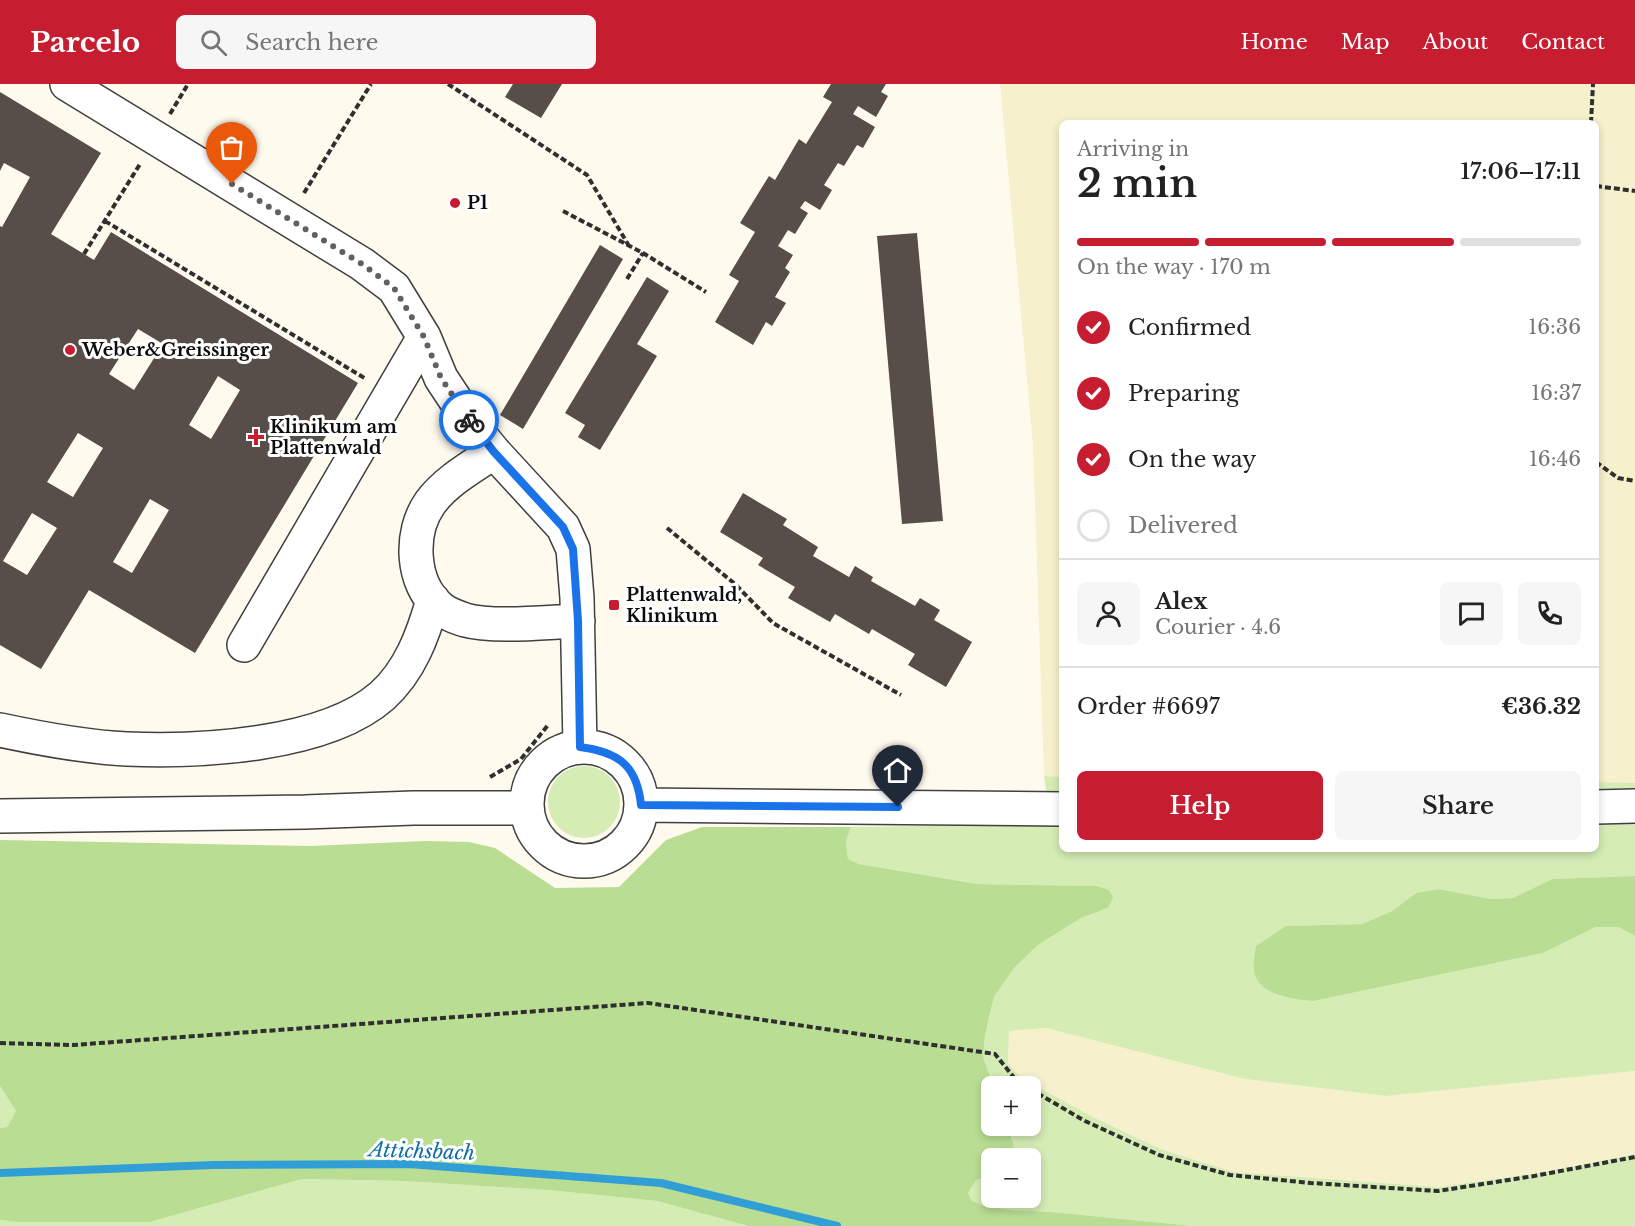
<!DOCTYPE html>
<meta charset="utf-8">
<style>
:root{--surface:#fff;--page:#f6f6f6;--text:#222;--muted:#767676;--line:#e0e0e0;--accent:#c61d30}
body{margin:0;font-family:"Libre Baskerville",serif;background:var(--page);color:var(--text);height:100vh;display:flex;flex-direction:column;font-size:22px;white-space:nowrap}
*{box-sizing:border-box;margin:0}
p{font-size:20px;color:var(--muted)}
.icon{flex:none;width:33px;height:33px;fill:none;stroke:currentColor;stroke-width:2;stroke-linecap:round;stroke-linejoin:round}
.map{position:relative;flex:1;overflow:hidden}
.drawer{position:absolute;left:1059px;top:36px;width:540px;height:732px;display:flex;flex-direction:column;background:var(--surface);border-radius:9px;box-shadow:0 3px 9px #0003}
.drawer>*{flex:none}
.buttons{position:absolute;left:981px;top:992px;display:grid;gap:12px}
.buttons a{display:grid;place-items:center;width:60px;height:60px;border-radius:9px;background:var(--surface);box-shadow:0 3px 9px #0003;font-size:30px}
.pin{position:absolute;display:grid;place-items:center;width:51px;height:51px;color:#fff;margin:-62px -26px;border-radius:50% 50% 50% 0;rotate:-45deg;box-shadow:0 0 6px #0007}
.pin .icon{rotate:45deg}
.courier{position:absolute;display:grid;place-items:center;width:60px;height:60px;margin:-30px;border:4px solid #1a73e8;border-radius:50%;background:#fff;color:#222;box-shadow:0 2px 8px #0007}
.head em{font-style:normal;font-weight:600}
.head div{display:flex;flex-direction:column-reverse}
.head{display:flex;align-items:center;justify-content:space-between;height:102px;padding:0 18px}
h1{font-size:39px;font-weight:600;line-height:45px}
.bar{display:grid;grid-template-columns:repeat(4,1fr);gap:9px 6px;align-content:center;height:72px;padding:0 18px}
.bar i{height:8px;border-radius:4px;background:var(--line)}
.bar .current{background:var(--accent)}
.bar p{grid-column:span 4}
.line{display:flex;align-items:center;gap:15px;padding:0 18px;border-top:2px solid var(--line)}
.line div{flex:1}
.round{display:grid;place-items:center;flex:none;width:63px;height:63px;border-radius:9px;background:var(--page)}
ol{padding:0 18px;list-style:none}
li{display:flex;align-items:center;gap:18px;height:66px}
li p{margin-inline-start:auto}
li .icon{padding:6px;border-radius:50%;background:var(--accent);color:#fff;stroke-width:4}
li:last-child{color:var(--muted)}
li i{width:33px;height:33px;border:3px solid var(--line);border-radius:50%}
.button{display:flex;gap:12px;margin-top:auto;padding:12px 18px}
.button a{flex:1;height:69px;border-radius:9px;background:var(--accent);color:#fff;font-size:24px;font-weight:600;line-height:69px;text-align:center}
.button a+a{background:var(--page);color:var(--text)}
header{display:flex;align-items:center;gap:36px;box-sizing:border-box;height:84px;padding:0 30px;background:var(--accent);color:#fff}
header strong{font-size:28px}
nav{display:flex;gap:33px;margin-inline-start:auto;font-size:21px}
.search{width:420px;height:54px;background:var(--page);display:flex;align-items:center;gap:15px;box-sizing:border-box;padding:0 21px;border-radius:9px;color:var(--muted);font-size:22px}
.map>svg:first-child{display:block}
.farmland{fill:#f7f0cc}
.green{fill:#d5ecb5}
.forest{fill:#b9de93}
.lines{fill:none;stroke-linecap:round;stroke-linejoin:round}
.stream{stroke:#319fd5;stroke-width:8}
.building{fill:#574d49;fill-rule:evenodd}
.minor-casing{stroke:#404040;stroke-width:36}
.path{stroke:#2f2f2f;stroke-width:4;stroke-dasharray:6 3;stroke-linecap:butt}
.minor{stroke:#fff;stroke-width:33}
.done{stroke:#62605c;stroke-width:6;stroke-dasharray:0 10.8}
.route{stroke:#1a73e8;stroke-width:8}
.poi-dot{fill:#c61d30;stroke:#fff;stroke-width:2}
.labels{text-anchor:middle;dominant-baseline:central;stroke-width:6;stroke-linejoin:round;paint-order:stroke}
.poi-label{font-size:18px;font-weight:bold;fill:#0d0d0d;stroke:#fff;text-anchor:start}
.water-label{font-size:20px;font-style:italic;fill:#0f6ea7;stroke:#fff}
</style>
<header>
<strong>Parcelo</strong>
<div class="search"><svg class="icon" aria-label="search" viewBox="0 0 24 24"><circle cx="10" cy="10" r="6"/><path d="M15 15l6 6"/></svg>Search here</div>
<nav><a>Home</a><a>Map</a><a>About</a><a>Contact</a></nav>
</header>
<div class="map">
<svg width="1635" height="1142" viewBox="0 0 1635 1142">
<rect width="100%" height="100%" fill="#fffaee"/>
<path class="farmland" d="M 1000,0 L 1635,0 L 1635,699 L 1596,698 L 1596,39 L 1062,39 L 1062,693 L 1044,692 L 1033,361 Z
M 1046,944 L 1245,995 L 1386,1012 L 1635,987 L 1635,1070 L 1539,1089 L 1438,1103 L 1234,1088 L 1163,1066 L 1093,1033 L 1020,993 L 1008,979 L 1009,947 Z"/>
<path class="green" d="M548 718a36 36 0 1 1 72 0a36 36 0 1 1-72 0Z
M 1044,692 L 1062,693 L 1062,765 L 1596,765 L 1596,698 L 1635,699 L 1635,792 L 1552,795 L 1514,814 L 1491,815 L 1439,805 L 1416,809 L 1392,827 L 1362,840 L 1286,842 L 1314,917 L 1543,869 L 1596,843 L 1618,843 L 1635,852 L 1635,987 L 1386,1012 L 1245,995 L 1046,944 L 1009,947 L 1008,979 L 1020,993 L 1093,1033 L 1163,1066 L 1234,1088 L 1438,1103 L 1539,1089 L 1635,1070 L 1635,1142 L 1193,1142 L 1052,1128 L 1009,1126 L 981,1121 L 972,1117 L 968,1109 L 976,1096 L 991,1091 L 992,1113 L 1030,1113 L 1030,1074 L 1009,1074 L 1014,1062 L 1007,1041 L 1030,1041 L 1030,1002 L 994,1002 L 983,973 L 985,951 L 994,913 L 1014,884 L 1038,861 L 1081,834 L 1108,824 L 1097,802 L 977,800 L 859,780 L 848,775 L 846,757 L 851,743 L 1051,740 Z
M 0,1002 L 16,1027 L 7,1043 L 0,1044 Z
M 302,1095 L 404,1097 L 548,1106 L 657,1117 L 748,1142 L 0,1142 L 0,1136 L 17,1138 L 150,1138 Z"/>
<path class="forest" d="M 702,743 L 851,743 L 846,757 L 848,775 L 859,780 L 977,800 L 1097,802 L 1109,806 L 1113,813 L 1108,824 L 1081,834 L 1038,861 L 1014,884 L 994,913 L 985,951 L 983,973 L 994,1002 L 992,1002 L 992,1041 L 1007,1041 L 1014,1062 L 1009,1074 L 992,1074 L 991,1091 L 976,1096 L 968,1109 L 972,1117 L 981,1121 L 1009,1126 L 1052,1128 L 1193,1142 L 748,1142 L 657,1117 L 548,1106 L 404,1097 L 302,1095 L 150,1138 L 17,1138 L 0,1136 L 0,1044 L 7,1043 L 16,1027 L 0,1002 L 0,756 L 310,762 L 425,757 L 469,758 L 495,764 L 555,804 L 619,803 L 666,756 Z
M 1635,792 L 1635,852 L 1618,843 L 1596,843 L 1543,869 L 1314,917 C 1294,915 1257,912 1254,886 C 1253,879 1255,870 1256,862 L 1286,842 L 1362,840 L 1392,827 L 1416,809 L 1439,805 L 1491,815 L 1513,814 L 1552,795 Z"/>
<g class="lines">
<path class="stream" d="M 0,1089 L 214,1081 L 409,1080 L 661,1099 L 837,1142"/>
</g>
<path class="building" d="M 513,0 L 562,0 L 541,34 L 505,13 Z
M 831,0 L 886,0 L 881,8 L 888,12 L 876,33 L 858,22 L 853,30 L 875,43 L 863,64 L 857,61 L 844,82 L 838,79 L 824,101 L 832,106 L 820,126 L 805,117 L 800,124 L 808,129 L 795,150 L 788,146 L 778,162 L 793,171 L 785,184 L 790,188 L 775,213 L 786,219 L 772,242 L 766,238 L 753,261 L 715,238 L 739,197 L 729,191 L 755,148 L 740,139 L 769,92 L 775,96 L 799,55 L 806,60 L 832,18 L 823,13 Z
M 0,8 L 101,69 L 51,150 L 94,176 L 111,148 L 358,299 L 195,569 L 89,506 L 41,585 L 0,561 L 0,142 L 2,143 L 30,93 L 4,79 L 0,87 ZM 138,245 L 163,260 L 134,306 L 109,290 ZM 218,292 L 240,306 L 211,355 L 189,341 ZM 78,349 L 103,364 L 73,413 L 47,398 ZM 150,415 L 169,426 L 132,489 L 113,478 ZM 32,429 L 57,444 L 27,491 L 3,477 Z
M 917,149 L 943,437 L 902,440 L 877,152 Z
M 600,161 L 623,175 L 523,345 L 500,331 Z
M 647,193 L 669,207 L 637,260 L 657,272 L 600,366 L 578,353 L 585,341 L 565,329 Z
M 743,409 L 787,435 L 783,441 L 818,463 L 813,472 L 849,493 L 855,482 L 873,493 L 871,497 L 915,522 L 920,514 L 940,526 L 934,536 L 972,558 L 946,603 L 908,581 L 915,570 L 872,545 L 869,550 L 835,530 L 830,538 L 788,514 L 795,503 L 758,481 L 763,474 L 720,448 Z"/>
<g class="lines">
<defs>
<path id="minor" d="M 67,0 L 362,180 L 394,204 L 424,253 L 441,294 L 472,341 L 494,368 L 563,443 L 573,465 L 577,514 L 580,663
M 494,368 C 472,383 446,397 430,419 C 409,449 411,499 440,524 C 447,530 456,533 465,536 C 493,544 547,538 578,537
M 244,561 L 424,253
M 0,646 C 42,655 84,663 127,665 C 199,668 325,662 382,612 C 410,587 423,551 433,516
M527 720a57 57 0 1 1 114 0a57 57 0 1 1-114 0Z
M 641,721 L 1062,725
M 1596,723 L 1635,722
M 0,732 L 305,728 L 413,724 L 527,724"/>
</defs>
<use href="#minor" class="minor-casing"/>
<path class="path" d="M 448,0 L 587,91 L 629,162
M 170,30 L 188,0
M 1591,39 L 1593,0
M 1596,102 L 1635,107
M 304,109 L 371,0
M 563,127 L 643,169 L 706,208
M 105,137 L 366,295
M 84,170 L 140,80
M 627,195 L 643,169
M 1596,378 L 1618,394 L 1635,397
M 667,444 L 735,500 L 773,539 L 901,611
M 490,693 L 521,675 L 548,641
M 0,959 L 73,961 L 648,919 L 995,970 L 1016,996 L 1026,1002
M 1030,1005 L 1085,1037 L 1159,1071 L 1230,1091 L 1311,1099 L 1438,1107 L 1534,1092 L 1635,1073"/>
<use href="#minor" class="minor"/>
</g>
<g class="lines">
<path class="done" d="M 232,100 L 362,180 L 394,204 L 424,253 L 441,294 L 469,336"/>
<path class="route" d="M 469,336 L 494,368 L 563,443 L 573,465 L 578,537 L 580,663 C 618,668 637,681 641,721 L 898,723"/>
</g>
<g class="poi-dot">
<circle cx="455" cy="119" r="6"/>
<circle cx="70" cy="266" r="6"/>
<path d="M253 344h6v6h6v6h-6v6h-6v-6h-6v-6h6z"/>
<rect x="608" y="515" width="12" height="12" rx="3"/>
</g>
<g class="labels">
<g class="poi-label">
<text x="467" y="119">P1</text>
<text x="82" y="266">Weber&amp;Greissinger</text>
<text x="270" y="343">Klinikum am<tspan x="270" dy="21">Plattenwald</tspan></text>
<text x="626" y="511">Plattenwald,<tspan x="626" dy="21">Klinikum</tspan></text>
</g>
<g class="water-label">
<text transform="translate(422 1067) rotate(2)">Attichsbach</text>
</g>
</g>
</svg>
<div class="buttons">
<a>+</a>
<a>−</a>
</div>
<div class="pin" style="left:232px;top:100px;background:#ea580c"><svg class="icon" aria-label="bag" viewBox="0 0 24 24"><path d="M5 8h14l-1 12H6zM9 8a3 3 0 0 1 6 0"/></svg></div>
<div class="pin" style="left:898px;top:723px;background:#1f2937"><svg class="icon" aria-label="home" viewBox="0 0 24 24"><path d="M3 11l9-7 9 7M6 9v11h12V9"/></svg></div>
<div class="courier" style="left:469px;top:336px"><svg class="icon" aria-label="bike" viewBox="0 0 24 24"><circle cx="6" cy="16" r="4"/><circle cx="18" cy="16" r="4"/><path d="M6 16l4-8h5l3 8M10 8l3 8H6M13 5h3"/></svg></div>
<section class="drawer">
<div class="head"><div><h1>2 min</h1><p>Arriving in</p></div><em>17:06–17:11</em></div>
<div class="bar"><i class="current"></i><i class="current"></i><i class="current"></i><i></i><p>On the way · 170 m</p></div>
<ol>
<li><svg class="icon" aria-label="check" viewBox="0 0 24 24"><path d="M5 12l5 5 9-10"/></svg>Confirmed<p>16:36</p></li>
<li><svg class="icon" aria-label="check" viewBox="0 0 24 24"><path d="M5 12l5 5 9-10"/></svg>Preparing<p>16:37</p></li>
<li><svg class="icon" aria-label="check" viewBox="0 0 24 24"><path d="M5 12l5 5 9-10"/></svg>On the way<p>16:46</p></li>
<li><i></i>Delivered</li>
</ol>
<div class="line" style="height:108px"><a class="round"><svg class="icon" aria-label="person" viewBox="0 0 24 24"><circle cx="12" cy="8" r="4"/><path d="M4 21q1-7 8-7t8 7"/></svg></a><div><b>Alex</b><p>Courier · 4.6</p></div><a class="round"><svg class="icon" aria-label="chat" viewBox="0 0 24 24"><path d="M4 5h16v11H9l-5 4z"/></svg></a><a class="round"><svg class="icon" aria-label="phone" viewBox="0 0 24 24"><path d="M5 4h4l2 5-3 2q2 4 5 5l2-3 5 2v4C11 20 4 13 5 4z"/></svg></a></div>
<div class="line" style="height:78px"><div>Order #6697</div><b>€36.32</b></div>
<div class="button"><a>Help</a><a>Share</a></div>
</section>
</div>
